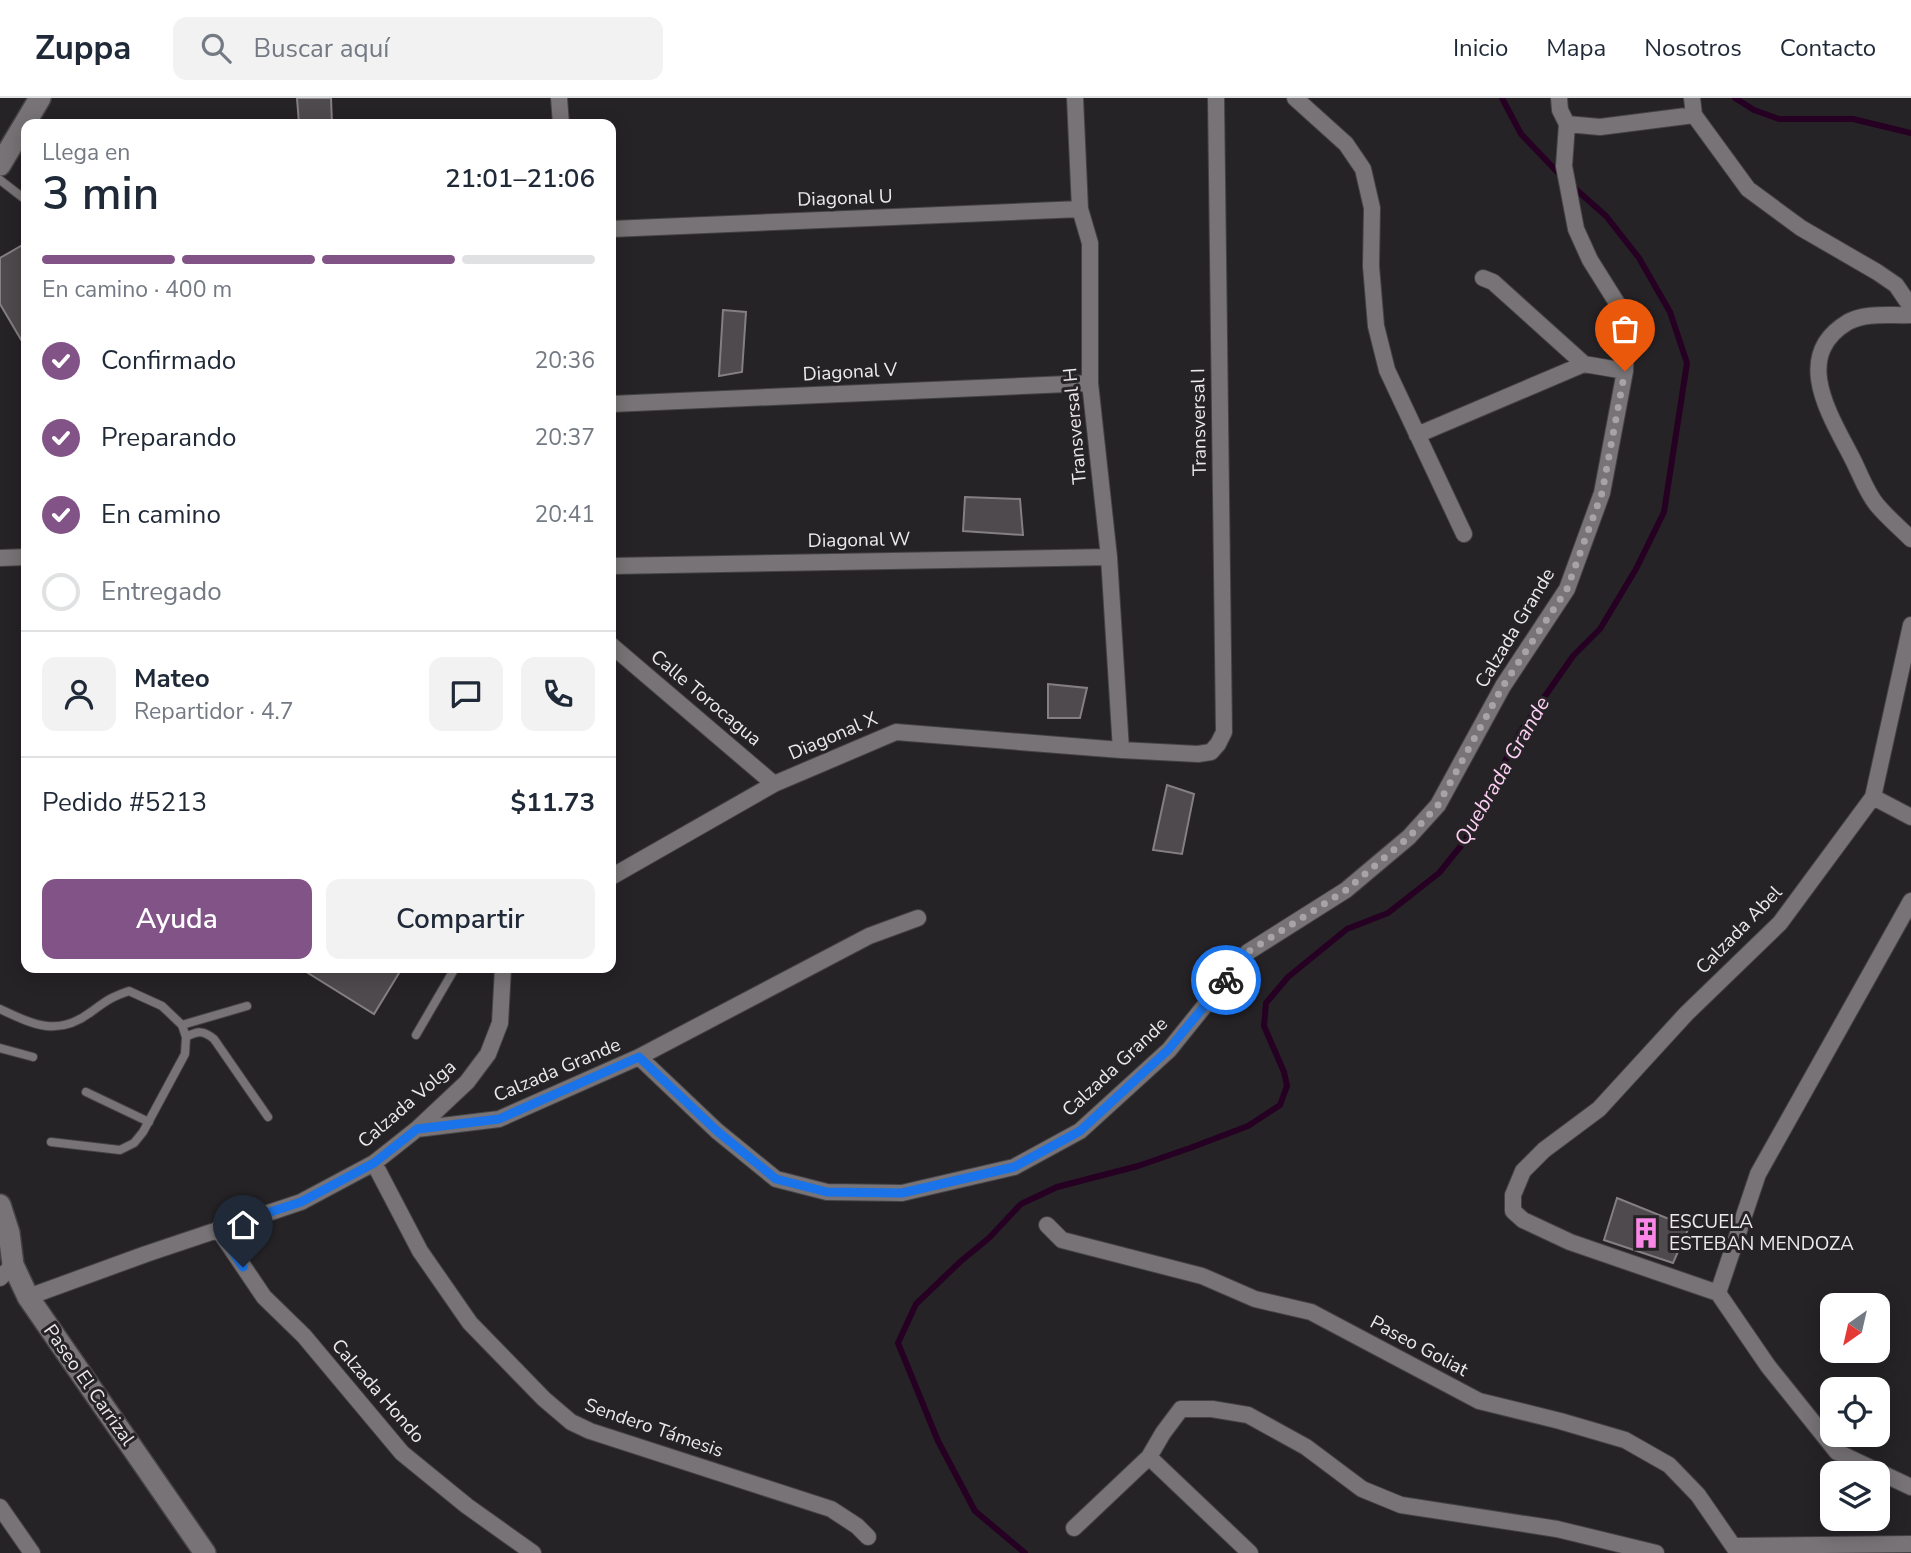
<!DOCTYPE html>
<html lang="es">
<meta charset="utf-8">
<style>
:root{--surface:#fff;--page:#f2f2f3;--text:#1f2937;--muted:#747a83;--line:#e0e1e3;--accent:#825387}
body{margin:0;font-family:"Nunito Sans",sans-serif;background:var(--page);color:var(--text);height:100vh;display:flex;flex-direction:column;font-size:26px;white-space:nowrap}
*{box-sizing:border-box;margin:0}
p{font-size:23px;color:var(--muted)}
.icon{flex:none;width:38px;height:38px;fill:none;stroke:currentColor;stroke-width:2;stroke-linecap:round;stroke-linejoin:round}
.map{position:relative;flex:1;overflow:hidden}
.panel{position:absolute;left:21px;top:21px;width:595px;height:854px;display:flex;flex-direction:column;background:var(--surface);border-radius:14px;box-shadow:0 4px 18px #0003}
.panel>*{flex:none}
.needle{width:46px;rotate:214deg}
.tools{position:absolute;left:1820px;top:1195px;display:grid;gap:14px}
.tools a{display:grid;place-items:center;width:70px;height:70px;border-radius:14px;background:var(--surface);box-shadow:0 4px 18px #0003;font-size:35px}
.pin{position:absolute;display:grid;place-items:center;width:60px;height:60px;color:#fff;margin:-72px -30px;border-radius:50% 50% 50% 0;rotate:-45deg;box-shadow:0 0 7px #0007}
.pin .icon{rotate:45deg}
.courier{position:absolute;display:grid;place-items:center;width:70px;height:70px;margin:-35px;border:5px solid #1a73e8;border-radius:50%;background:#fff;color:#222;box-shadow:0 2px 9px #0007}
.headline em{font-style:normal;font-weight:600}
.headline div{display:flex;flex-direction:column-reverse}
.headline{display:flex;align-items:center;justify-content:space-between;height:119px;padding:0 21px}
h1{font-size:46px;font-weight:600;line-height:52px}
.bar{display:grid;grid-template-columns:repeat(4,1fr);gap:10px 7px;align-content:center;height:84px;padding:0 21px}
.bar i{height:9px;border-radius:5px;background:var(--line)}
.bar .selected{background:var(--accent)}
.bar p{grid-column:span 4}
.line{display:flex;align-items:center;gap:18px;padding:0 21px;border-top:2px solid var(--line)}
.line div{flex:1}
.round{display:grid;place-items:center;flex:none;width:74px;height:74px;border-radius:14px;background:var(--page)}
ol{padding:0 21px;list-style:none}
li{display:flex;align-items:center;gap:21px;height:77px}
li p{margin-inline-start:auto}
li .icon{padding:7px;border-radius:50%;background:var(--accent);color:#fff;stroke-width:4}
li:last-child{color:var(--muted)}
li i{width:38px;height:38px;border:4px solid var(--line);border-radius:50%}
.cta{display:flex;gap:14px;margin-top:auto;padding:14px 21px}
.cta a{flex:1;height:80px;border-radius:14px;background:var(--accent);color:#fff;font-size:28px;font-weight:600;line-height:80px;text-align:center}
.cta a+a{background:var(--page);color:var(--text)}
header{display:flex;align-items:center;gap:42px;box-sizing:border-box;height:98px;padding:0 35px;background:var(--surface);border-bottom:2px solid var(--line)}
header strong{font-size:33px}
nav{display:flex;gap:38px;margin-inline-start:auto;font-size:24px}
.search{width:490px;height:63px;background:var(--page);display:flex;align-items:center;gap:18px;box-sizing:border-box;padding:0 24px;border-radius:14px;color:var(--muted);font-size:26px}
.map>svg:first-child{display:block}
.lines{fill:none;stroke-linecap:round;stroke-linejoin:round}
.stream{stroke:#260022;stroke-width:6}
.building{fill:#4e4a4d;stroke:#837f82;stroke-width:2}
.service-casing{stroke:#444244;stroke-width:10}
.minor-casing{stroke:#444244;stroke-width:18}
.tertiary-casing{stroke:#444244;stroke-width:24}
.service{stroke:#777376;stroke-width:8}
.minor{stroke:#777376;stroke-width:16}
.tertiary{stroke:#777376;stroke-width:21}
.done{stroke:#a6a4a6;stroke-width:7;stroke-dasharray:0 12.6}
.route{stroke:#1a73e8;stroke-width:9}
.labels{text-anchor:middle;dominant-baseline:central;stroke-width:6;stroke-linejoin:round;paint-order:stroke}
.street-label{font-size:19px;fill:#ebe9eb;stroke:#262326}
.poi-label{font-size:19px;fill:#ebe9eb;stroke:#262326;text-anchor:start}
.water-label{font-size:21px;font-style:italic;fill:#fccff3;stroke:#262326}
</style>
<header>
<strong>Zuppa</strong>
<div class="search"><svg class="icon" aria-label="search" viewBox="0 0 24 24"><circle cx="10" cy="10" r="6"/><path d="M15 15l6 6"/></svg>Buscar aquí</div>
<nav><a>Inicio</a><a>Mapa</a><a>Nosotros</a><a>Contacto</a></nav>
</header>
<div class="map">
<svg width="1911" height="1455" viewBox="0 0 1911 1455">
<rect width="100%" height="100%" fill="#262326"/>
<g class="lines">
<path class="stream" d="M 1502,0 L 1521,36 L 1563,80
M 1735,0 L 1754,12 L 1779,21 L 1853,21 L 1911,35
M 1025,1455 L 975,1413 L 938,1343 L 898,1245 L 916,1206 L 961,1163 L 989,1140 L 1021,1106 L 1057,1089 L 1138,1068 L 1190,1050 L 1248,1028 L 1280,1007 L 1287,988 L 1284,974 L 1264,928 L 1266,905 L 1288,879 L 1347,831 L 1388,815 L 1439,775 L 1464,744 L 1520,634 L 1573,558 L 1600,531 L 1636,471 L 1664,414 L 1687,265 L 1670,214 L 1639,160 L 1606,118 L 1571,87"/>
</g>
<path class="building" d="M 297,0 L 331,0 L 332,26 L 299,26 Z
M 26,145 L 26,250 L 0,206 L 0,160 Z
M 723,212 L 746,214 L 742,274 L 719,278 Z
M 965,399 L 1020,401 L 1023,437 L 963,433 Z
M 1048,586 L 1087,590 L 1080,620 L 1048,620 Z
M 1167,687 L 1194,696 L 1182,756 L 1153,752 Z
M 300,870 L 390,870 L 399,875 L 374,916 Z
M 1617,1100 L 1689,1129 L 1673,1165 L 1604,1142 Z"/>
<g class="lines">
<defs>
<path id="service" d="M 0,82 L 26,102
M 0,911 C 34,927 58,939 91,914 C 106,903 111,899 129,893 L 162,908 L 182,927 L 186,939 L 185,956 L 143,1034 L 134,1045 L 120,1052 L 51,1044
M 182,927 L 247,908
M 416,937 L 455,870
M 186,939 C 198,933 203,932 214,941 L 268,1019
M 0,950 L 33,959
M 86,994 L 149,1024"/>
<path id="minor" d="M 559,0 L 561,26
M 1075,0 L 1080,111 L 1090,145 L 1090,285 L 1109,459 L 1121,652
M 1295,0 L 1346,46 L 1363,71 L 1372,110 L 1371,168 L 1376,228 L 1387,272 L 1464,436
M 1694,17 L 1748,91 L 1801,130 L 1877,174 L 1896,187 L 1911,209
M 1567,26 L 1600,29 L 1694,17 L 1692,0
M 611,131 L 1080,111
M 1483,180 L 1493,184 L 1584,266
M 1911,217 C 1891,218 1866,214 1848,224 C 1791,258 1830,317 1852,360 C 1860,375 1866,394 1877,407 C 1887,419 1900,430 1911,441
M 611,306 L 1090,285
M 1417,337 L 1584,266 L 1625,273
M 0,460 L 26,459
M 611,468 L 1109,459
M 1911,527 L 1873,699 L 1780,825 L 1686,916 L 1599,1011 L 1544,1052 L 1523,1073 L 1513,1097 L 1513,1113 L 1523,1122 L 1570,1144 L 1718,1195 L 1768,1268 L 1837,1354 L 1911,1389
M 611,547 L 774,686
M 1873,699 L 1911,719
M 611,779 L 774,686 L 896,634 L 1121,652 L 1198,656 L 1211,654 L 1218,646 L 1224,634 L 1216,0
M 639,959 L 717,1033 L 776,1081 L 827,1094 L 902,1095 L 1014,1069 L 1080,1033 L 1169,952 L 1248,854 L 1346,792 L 1409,739 L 1438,707 L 1503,588 L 1567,491 L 1602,395 L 1625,273 L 1626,242 L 1622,213 L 1590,162 L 1576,131 L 1564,68 L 1567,26 L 1560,12 L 1559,0
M 417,1031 L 499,1021 L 639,959 L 869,838 L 918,820
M 374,1065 L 420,1153 L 470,1225 L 544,1301 L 571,1324 L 590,1333 L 831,1411 L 857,1428 L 868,1439
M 1047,1127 L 1062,1142 L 1202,1178 L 1255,1201 L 1311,1214 L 1479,1303 L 1560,1323 L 1625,1342 L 1669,1367 L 1698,1397 L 1738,1455
M 218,1131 L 264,1199 L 304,1238 L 402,1355 L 467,1408 L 533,1455
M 0,1180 L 13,1167
M 1718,1195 L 1758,1076 L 1911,803
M 28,1199 L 146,1156 L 301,1104 L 374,1065 L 417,1031 L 467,984 L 488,956 L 500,925 L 503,870
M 1149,1359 L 1250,1455
M 0,1409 L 32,1455
M 1074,1430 L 1149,1359 L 1163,1335 L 1181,1311 L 1212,1311 L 1248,1317 L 1306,1349 L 1362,1391 L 1401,1407 L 1557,1431 L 1656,1455
M 1734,1448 L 1911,1446"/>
<path id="tertiary" d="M 0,67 L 40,0
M 0,1107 L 9,1135 L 13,1167 L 28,1199 L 205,1455"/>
</defs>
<use href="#service" class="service-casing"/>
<use href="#minor" class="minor-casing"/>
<use href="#tertiary" class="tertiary-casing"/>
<use href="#service" class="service"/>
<use href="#minor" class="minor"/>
<use href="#tertiary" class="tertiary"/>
</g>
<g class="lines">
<path class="done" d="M 1226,882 L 1248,854 L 1346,792 L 1409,739 L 1438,707 L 1503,588 L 1567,491 L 1602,395 L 1625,273"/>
<path class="route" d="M 243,1169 L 218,1131 L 301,1104 L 374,1065 L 417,1031 L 499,1021 L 639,959 L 717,1033 L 776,1081 L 827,1094 L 902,1095 L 1014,1069 L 1080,1033 L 1168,952 L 1226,882"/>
</g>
<defs>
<symbol id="building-bare" viewBox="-9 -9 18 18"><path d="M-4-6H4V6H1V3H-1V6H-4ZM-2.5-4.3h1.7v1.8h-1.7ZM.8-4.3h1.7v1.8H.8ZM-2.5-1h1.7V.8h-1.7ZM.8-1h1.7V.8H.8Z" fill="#fa87e8" stroke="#262326" stroke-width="2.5" paint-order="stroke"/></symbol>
</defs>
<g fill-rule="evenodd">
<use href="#building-bare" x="1624" y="1113" width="44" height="44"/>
</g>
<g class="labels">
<g class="street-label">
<text transform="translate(845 100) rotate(-2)">Diagonal U</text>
<text transform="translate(850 274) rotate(-3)">Diagonal V</text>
<text transform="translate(1199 324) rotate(-91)">Transversal I</text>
<text transform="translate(1075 328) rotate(-95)">Transversal H</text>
<text transform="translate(859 442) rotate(-1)">Diagonal W</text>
<text transform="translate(1515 530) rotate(-59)">Calzada Grande</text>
<text transform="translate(706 600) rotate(40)">Calle Torocagua</text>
<text transform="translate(833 638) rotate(-23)">Diagonal X</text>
<text transform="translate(1739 832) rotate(-46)">Calzada Abel</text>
<text transform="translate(1115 969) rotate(-43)">Calzada Grande</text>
<text transform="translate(557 972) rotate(-23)">Calzada Grande</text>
<text transform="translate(407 1006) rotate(-41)">Calzada Volga</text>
<text transform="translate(1419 1248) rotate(28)">Paseo Goliat</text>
<text transform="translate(89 1287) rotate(55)">Paseo El Carrizal</text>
<text transform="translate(378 1293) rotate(49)">Calzada Hondo</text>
<text transform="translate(654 1330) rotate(19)">Sendero Támesis</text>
</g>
<g class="poi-label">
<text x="1669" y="1124">ESCUELA<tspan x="1669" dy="22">ESTEBAN MENDOZA</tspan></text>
</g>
<g class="water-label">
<text transform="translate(1502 673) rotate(-60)">Quebrada Grande</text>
</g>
</g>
</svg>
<div class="tools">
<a><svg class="needle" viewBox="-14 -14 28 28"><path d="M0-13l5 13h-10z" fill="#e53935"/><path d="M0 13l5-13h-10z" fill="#747a83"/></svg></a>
<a><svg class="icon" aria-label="locate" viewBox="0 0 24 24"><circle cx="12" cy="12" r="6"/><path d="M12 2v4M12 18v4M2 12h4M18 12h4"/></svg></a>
<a><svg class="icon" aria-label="layers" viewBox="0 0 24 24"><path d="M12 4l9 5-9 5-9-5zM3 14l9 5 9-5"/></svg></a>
</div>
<div class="pin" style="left:1625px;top:273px;background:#ea580c"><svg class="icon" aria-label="bag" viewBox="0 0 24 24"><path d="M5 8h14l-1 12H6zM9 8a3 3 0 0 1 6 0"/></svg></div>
<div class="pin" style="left:243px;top:1169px;background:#1f2937"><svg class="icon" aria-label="home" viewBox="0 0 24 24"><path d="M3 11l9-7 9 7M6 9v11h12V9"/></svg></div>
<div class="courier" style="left:1226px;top:882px"><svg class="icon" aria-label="bike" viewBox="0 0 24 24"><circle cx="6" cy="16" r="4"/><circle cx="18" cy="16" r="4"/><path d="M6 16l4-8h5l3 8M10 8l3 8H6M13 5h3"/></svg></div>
<section class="panel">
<div class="headline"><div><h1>3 min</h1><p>Llega en</p></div><em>21:01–21:06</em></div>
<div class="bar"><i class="selected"></i><i class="selected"></i><i class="selected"></i><i></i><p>En camino · 400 m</p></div>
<ol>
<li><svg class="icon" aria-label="check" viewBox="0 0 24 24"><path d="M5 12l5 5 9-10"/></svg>Confirmado<p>20:36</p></li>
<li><svg class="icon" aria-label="check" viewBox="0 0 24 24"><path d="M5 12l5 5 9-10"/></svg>Preparando<p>20:37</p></li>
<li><svg class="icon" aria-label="check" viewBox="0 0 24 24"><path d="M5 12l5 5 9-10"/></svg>En camino<p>20:41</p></li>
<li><i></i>Entregado</li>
</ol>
<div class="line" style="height:126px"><a class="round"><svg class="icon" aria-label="person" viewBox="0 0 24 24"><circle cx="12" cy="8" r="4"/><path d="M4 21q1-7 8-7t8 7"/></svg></a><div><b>Mateo</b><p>Repartidor · 4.7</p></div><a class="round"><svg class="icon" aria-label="chat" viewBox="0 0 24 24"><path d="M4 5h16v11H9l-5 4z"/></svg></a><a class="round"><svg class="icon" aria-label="phone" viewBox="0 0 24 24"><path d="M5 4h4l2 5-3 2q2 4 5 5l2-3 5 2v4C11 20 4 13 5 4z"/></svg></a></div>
<div class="line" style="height:91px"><div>Pedido #5213</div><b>$11.73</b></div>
<div class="cta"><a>Ayuda</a><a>Compartir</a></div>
</section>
</div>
